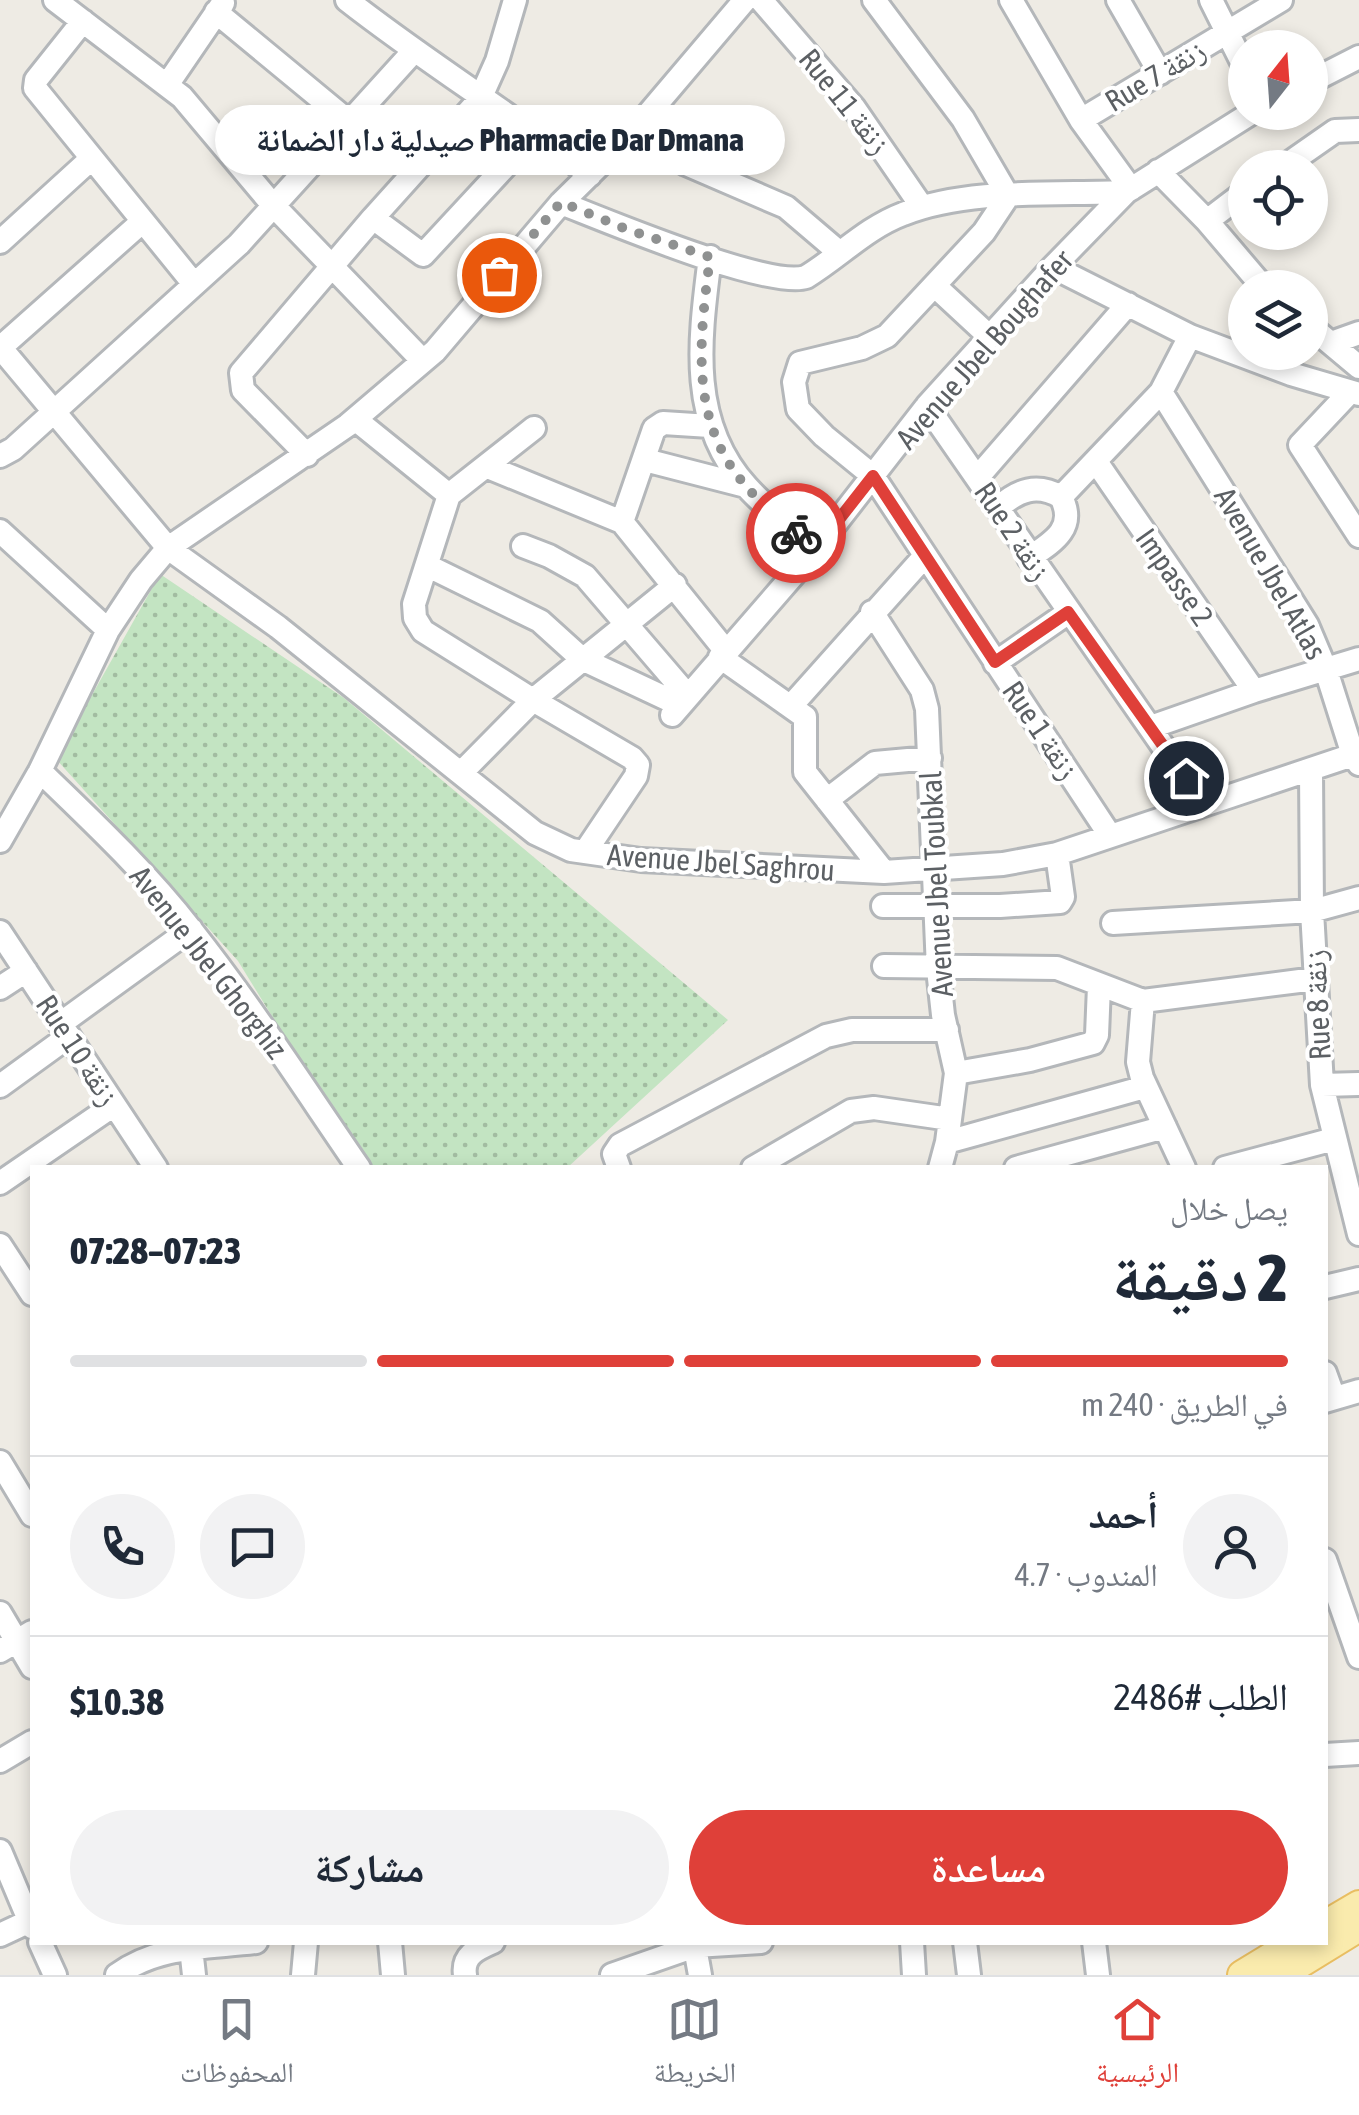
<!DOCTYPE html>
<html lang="ar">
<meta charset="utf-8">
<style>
:root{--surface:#fff;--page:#f2f2f3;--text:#1f2937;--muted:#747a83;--line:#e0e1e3;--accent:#df4039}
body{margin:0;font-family:"Asap Condensed","Noto Naskh Arabic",sans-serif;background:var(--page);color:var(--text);direction:rtl;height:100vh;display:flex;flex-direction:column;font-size:38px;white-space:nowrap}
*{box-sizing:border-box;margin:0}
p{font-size:32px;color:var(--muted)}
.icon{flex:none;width:55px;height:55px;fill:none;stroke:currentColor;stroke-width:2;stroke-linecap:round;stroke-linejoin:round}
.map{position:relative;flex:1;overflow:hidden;direction:ltr}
.panel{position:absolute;left:30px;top:1165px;width:1298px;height:780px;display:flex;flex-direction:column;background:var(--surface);border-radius:0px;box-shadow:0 5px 15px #0003;direction:rtl}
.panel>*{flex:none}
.needle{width:65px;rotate:17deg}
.tools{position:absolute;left:1228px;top:30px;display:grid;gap:20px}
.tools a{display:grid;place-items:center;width:100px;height:100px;border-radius:50%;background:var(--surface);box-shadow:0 5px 15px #0003;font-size:50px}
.pin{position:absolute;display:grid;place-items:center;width:85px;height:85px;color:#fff;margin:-42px;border:5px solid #fff;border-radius:50%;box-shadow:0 2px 10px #0007}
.courier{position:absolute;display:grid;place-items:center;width:100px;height:100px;margin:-50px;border:8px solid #df4039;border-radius:50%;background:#fff;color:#222;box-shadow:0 2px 12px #0007}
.bubble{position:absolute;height:70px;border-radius:35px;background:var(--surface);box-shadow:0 5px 15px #0003;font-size:32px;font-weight:800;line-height:70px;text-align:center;direction:rtl}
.head em{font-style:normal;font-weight:800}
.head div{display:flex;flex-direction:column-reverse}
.head{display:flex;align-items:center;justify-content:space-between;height:170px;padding:0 40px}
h1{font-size:65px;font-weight:800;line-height:75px}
.bar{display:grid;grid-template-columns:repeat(4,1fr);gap:15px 10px;align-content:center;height:120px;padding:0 40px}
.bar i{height:12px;border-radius:8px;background:var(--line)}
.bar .on{background:var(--accent)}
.bar p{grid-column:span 4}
.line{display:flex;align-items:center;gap:25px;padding:0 40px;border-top:2px solid var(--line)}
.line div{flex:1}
.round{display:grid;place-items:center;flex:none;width:105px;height:105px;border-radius:52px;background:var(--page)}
.cta{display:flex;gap:20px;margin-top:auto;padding:20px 40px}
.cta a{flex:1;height:115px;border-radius:60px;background:var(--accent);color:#fff;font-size:40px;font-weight:800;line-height:115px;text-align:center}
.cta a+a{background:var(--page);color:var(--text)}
.tabs{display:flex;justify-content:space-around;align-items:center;height:140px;border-top:2px solid var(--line);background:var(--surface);font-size:28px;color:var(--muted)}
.tabs a{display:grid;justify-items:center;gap:5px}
.tabs .on{color:var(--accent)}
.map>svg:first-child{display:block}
.grass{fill:url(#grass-dots)}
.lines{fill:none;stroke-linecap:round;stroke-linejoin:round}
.minor-casing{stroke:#b4b7ba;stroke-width:28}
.major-casing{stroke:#e9be62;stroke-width:32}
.minor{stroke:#fff;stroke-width:22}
.major{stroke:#faebad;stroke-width:28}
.done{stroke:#8f9191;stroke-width:10;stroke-dasharray:0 18}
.route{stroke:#df4039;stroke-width:12}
.labels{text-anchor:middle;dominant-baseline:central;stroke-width:8;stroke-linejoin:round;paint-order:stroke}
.street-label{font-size:30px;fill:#5c6064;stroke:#fff}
</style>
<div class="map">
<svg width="1359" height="1975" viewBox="0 0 1359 1975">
<defs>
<pattern id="grass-dots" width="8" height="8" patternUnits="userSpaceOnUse" patternTransform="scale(2.5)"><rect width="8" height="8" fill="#c3e4c2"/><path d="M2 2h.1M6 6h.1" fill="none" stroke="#a2bca1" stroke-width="1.8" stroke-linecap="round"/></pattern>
</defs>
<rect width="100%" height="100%" fill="#eeebe4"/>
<path class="grass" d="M 160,574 L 344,698 L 728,1020 L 568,1167 L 365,1167 L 238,961 L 56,759 Z"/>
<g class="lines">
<defs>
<path id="minor" d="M 55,0 L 182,97 L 272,204 L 423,361
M 347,0 C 426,62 511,114 590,175
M 761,0 L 854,108 L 922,207
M 874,0 L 963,119 L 1008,196 L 984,232 L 887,336 L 862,348 L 800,363 L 794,382 L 798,409 L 824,436 L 873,476 L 1109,834
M 1011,0 L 1081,120 L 1131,189
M 1118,0 L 1160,73
M 1211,0 L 1245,68
M 216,12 L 348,121
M 83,21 L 36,80 L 35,88 L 194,284
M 1310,82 L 1359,57
M 167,85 L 223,3
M 1081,120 L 1281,0
M 633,132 L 686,164 L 786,207 L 840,253
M 1282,168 L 1335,131 L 1359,130
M 1158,171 L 1207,221 L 1264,288
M 561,203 C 605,220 768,289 806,277 C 839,257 866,228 903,214 C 967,188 1057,195 1126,192
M 373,218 L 423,255 L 536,133
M 1207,221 L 1245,192
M 0,242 L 91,159
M 710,257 C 700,337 687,421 747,487 C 767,509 793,529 815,550
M 1053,267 L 1190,336 L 1291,374 L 1359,394
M 935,286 L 990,337
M 1310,326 L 1359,367
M 1331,343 L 1359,333
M 0,347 L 168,548 L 278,627 L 535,833 L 571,850 L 641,860 L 884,872 L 1003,864 L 1057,854 L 1359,753
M 0,348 L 143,221
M 1161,392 L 1307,625 L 1326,670 L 1353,755 L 1359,764
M 1349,393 L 1300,445 L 1359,536
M 927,406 L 1203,804
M 355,419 L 449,495
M 534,428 L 449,495 L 414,604 L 415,618 L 423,631 L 533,700 L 675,585
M 307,455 L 243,390 L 241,373 L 373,218 L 480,99 L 497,61 L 515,0
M 0,456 L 13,449 L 239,244 L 413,52
M 645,460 L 746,486
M 1097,463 L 1254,691
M 488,467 L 622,522 L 725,650
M 977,478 L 1128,304
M 1061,497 L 1161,392 L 1190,336
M 998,508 C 1018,490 1037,483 1061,497 C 1077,528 1053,542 1029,558
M 622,522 L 654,429 L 663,423 L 710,426
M 0,531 L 108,630
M 523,546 L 549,556 L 585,576 L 688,696
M 428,566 L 540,621 L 582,659 L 680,705
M 872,612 L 922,690 L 927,709 L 938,969 L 943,1015 L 956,1073 L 947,1142 L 940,1168
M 720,657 L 805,717 L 805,772 L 884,872
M 995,663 L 1069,612
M 791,706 L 924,557
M 672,715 L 815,550 L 927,406 L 1053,267 L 1126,192 L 1253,112
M 1151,727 L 1254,691 L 1359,659
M 1311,770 L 1312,911 L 1322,1085 L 1359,1234
M 40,771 C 93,822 147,873 192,931 C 252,1007 304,1088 359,1168
M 462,772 L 533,700 L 632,758 L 638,765 L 636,776 L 585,852
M 827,800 L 875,763 L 930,758
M 0,841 L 40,771 L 108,630 L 141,580 L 168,548 L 348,425 L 435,351 L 561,203 L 633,132 L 745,0
M 883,906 L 1000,906 L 1060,902 L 1063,897 L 1057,854
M 1113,923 L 1312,911 L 1359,898
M 0,932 L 156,1168
M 884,966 L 1057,968 L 1143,1001 L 1315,979
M 0,988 L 26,971
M 1143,1001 L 1138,1062 L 1142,1078 L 1184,1168
M 60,1024 L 191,929
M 956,1073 L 1030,1060 L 1093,1043 L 1097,1035 L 1099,986
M 1322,1085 L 1359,1084
M 0,1086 L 69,1036
M 947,1142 L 1145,1087
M 619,1168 L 614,1154 L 620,1145 L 826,1036 L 852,1030 L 947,1030
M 753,1168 L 851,1111 L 874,1108 L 950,1119
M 1016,1168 L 1165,1127
M 1225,1168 L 1334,1139
M 0,1183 L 114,1105
M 0,1245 L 32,1294
M 1325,1287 L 1359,1279
M 1325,1373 L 1334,1398
M 1325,1401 L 1359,1391
M 0,1462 L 32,1515
M 1325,1560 L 1359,1657
M 0,1613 L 32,1667
M 0,1651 L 32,1632
M 1325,1755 L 1359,1753
M 0,1761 L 32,1742
M 0,1851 L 32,1927
M 0,1935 L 32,1920
M 40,1942 L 55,1975
M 390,1942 L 393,1975
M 694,1942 L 700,1975
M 912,1942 L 914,1975
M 965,1942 L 969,1975
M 1094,1942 L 1098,1975
M 191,1948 L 194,1975
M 117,1975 C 158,1945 207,1948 256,1942
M 303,1975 L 306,1942
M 465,1975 C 462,1955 477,1949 493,1942
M 612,1975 L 695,1946 L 761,1942"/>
<path id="major" d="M 1325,1925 L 1359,1905
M 1242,1975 L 1296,1942
M 1281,1975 L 1359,1927"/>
</defs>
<use href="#minor" class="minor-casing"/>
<use href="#major" class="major-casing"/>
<use href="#minor" class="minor"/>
<use href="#major" class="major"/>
</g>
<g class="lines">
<path class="done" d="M 499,275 L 561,202 L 626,229 L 710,257 C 700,337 688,419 745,485 C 760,503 780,517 796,533"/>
<path class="route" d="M 796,533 L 815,550 L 873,476 L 995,662 L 1068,612 L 1186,778"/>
</g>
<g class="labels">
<g class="street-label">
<text transform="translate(1155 75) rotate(-31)">Rue 7 زنقة</text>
<text transform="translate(845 101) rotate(51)">Rue 11 زنقة</text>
<text transform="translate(984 349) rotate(-49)">Avenue Jbel Boughafer</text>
<text transform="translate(1013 531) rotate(56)">Rue 2 زنقة</text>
<text transform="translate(1271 573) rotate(60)">Avenue Jbel Atlas</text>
<text transform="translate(1175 577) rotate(55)">Impasse 2</text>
<text transform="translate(1041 730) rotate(56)">Rue 1 زنقة</text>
<text transform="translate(721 862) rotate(4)">Avenue Jbel Saghrou</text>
<text transform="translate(936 884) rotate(-93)">Avenue Jbel Toubkal</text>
<text transform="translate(209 962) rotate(52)">Avenue Jbel Ghorghiz</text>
<text transform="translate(1317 1005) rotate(-93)">Rue 8 زنقة</text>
<text transform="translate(78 1050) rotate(57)">Rue 10 زنقة</text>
</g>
</g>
</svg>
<div class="tools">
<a><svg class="needle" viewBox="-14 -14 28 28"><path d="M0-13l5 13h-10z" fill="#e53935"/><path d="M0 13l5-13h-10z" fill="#747a83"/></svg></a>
<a><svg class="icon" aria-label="locate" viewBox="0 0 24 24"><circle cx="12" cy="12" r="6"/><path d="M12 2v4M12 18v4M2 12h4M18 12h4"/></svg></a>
<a><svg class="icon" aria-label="layers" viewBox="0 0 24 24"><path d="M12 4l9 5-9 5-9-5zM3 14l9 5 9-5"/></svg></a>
</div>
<div class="pin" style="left:499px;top:275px;background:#ea580c"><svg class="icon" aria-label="bag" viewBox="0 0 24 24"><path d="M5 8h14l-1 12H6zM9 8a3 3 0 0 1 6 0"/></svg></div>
<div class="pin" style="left:1186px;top:778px;background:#1f2937"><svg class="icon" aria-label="home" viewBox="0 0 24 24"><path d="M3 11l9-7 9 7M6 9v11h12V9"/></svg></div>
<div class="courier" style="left:796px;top:533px"><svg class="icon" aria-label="bike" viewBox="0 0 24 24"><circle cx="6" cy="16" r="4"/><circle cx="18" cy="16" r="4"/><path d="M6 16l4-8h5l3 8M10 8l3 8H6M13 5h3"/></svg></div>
<div class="bubble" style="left:215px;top:105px;width:570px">Pharmacie Dar Dmana صيدلية دار الضمانة</div>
<section class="panel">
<div class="head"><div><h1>2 دقيقة</h1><p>يصل خلال</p></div><em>07:23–07:28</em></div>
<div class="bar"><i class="on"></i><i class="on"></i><i class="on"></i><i></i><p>في الطريق · 240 m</p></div>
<div class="line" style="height:180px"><a class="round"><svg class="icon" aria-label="person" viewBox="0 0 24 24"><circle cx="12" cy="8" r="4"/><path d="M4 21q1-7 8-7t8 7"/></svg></a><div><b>أحمد</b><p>المندوب · 4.7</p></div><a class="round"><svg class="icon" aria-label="chat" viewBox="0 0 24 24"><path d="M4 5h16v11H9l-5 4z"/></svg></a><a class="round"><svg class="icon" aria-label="phone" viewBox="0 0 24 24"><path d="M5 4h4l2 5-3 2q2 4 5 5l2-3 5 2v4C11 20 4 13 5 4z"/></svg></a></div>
<div class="line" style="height:130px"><div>الطلب #2486</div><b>$10.38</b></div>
<div class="cta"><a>مساعدة</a><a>مشاركة</a></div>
</section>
</div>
<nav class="tabs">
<a class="on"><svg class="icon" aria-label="home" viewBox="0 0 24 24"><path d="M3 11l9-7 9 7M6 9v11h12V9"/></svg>الرئيسية</a>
<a><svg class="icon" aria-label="map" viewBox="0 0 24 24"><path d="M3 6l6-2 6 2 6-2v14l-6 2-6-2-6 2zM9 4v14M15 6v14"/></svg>الخريطة</a>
<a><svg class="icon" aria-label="saved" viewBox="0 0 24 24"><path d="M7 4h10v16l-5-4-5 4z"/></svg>المحفوظات</a>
</nav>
